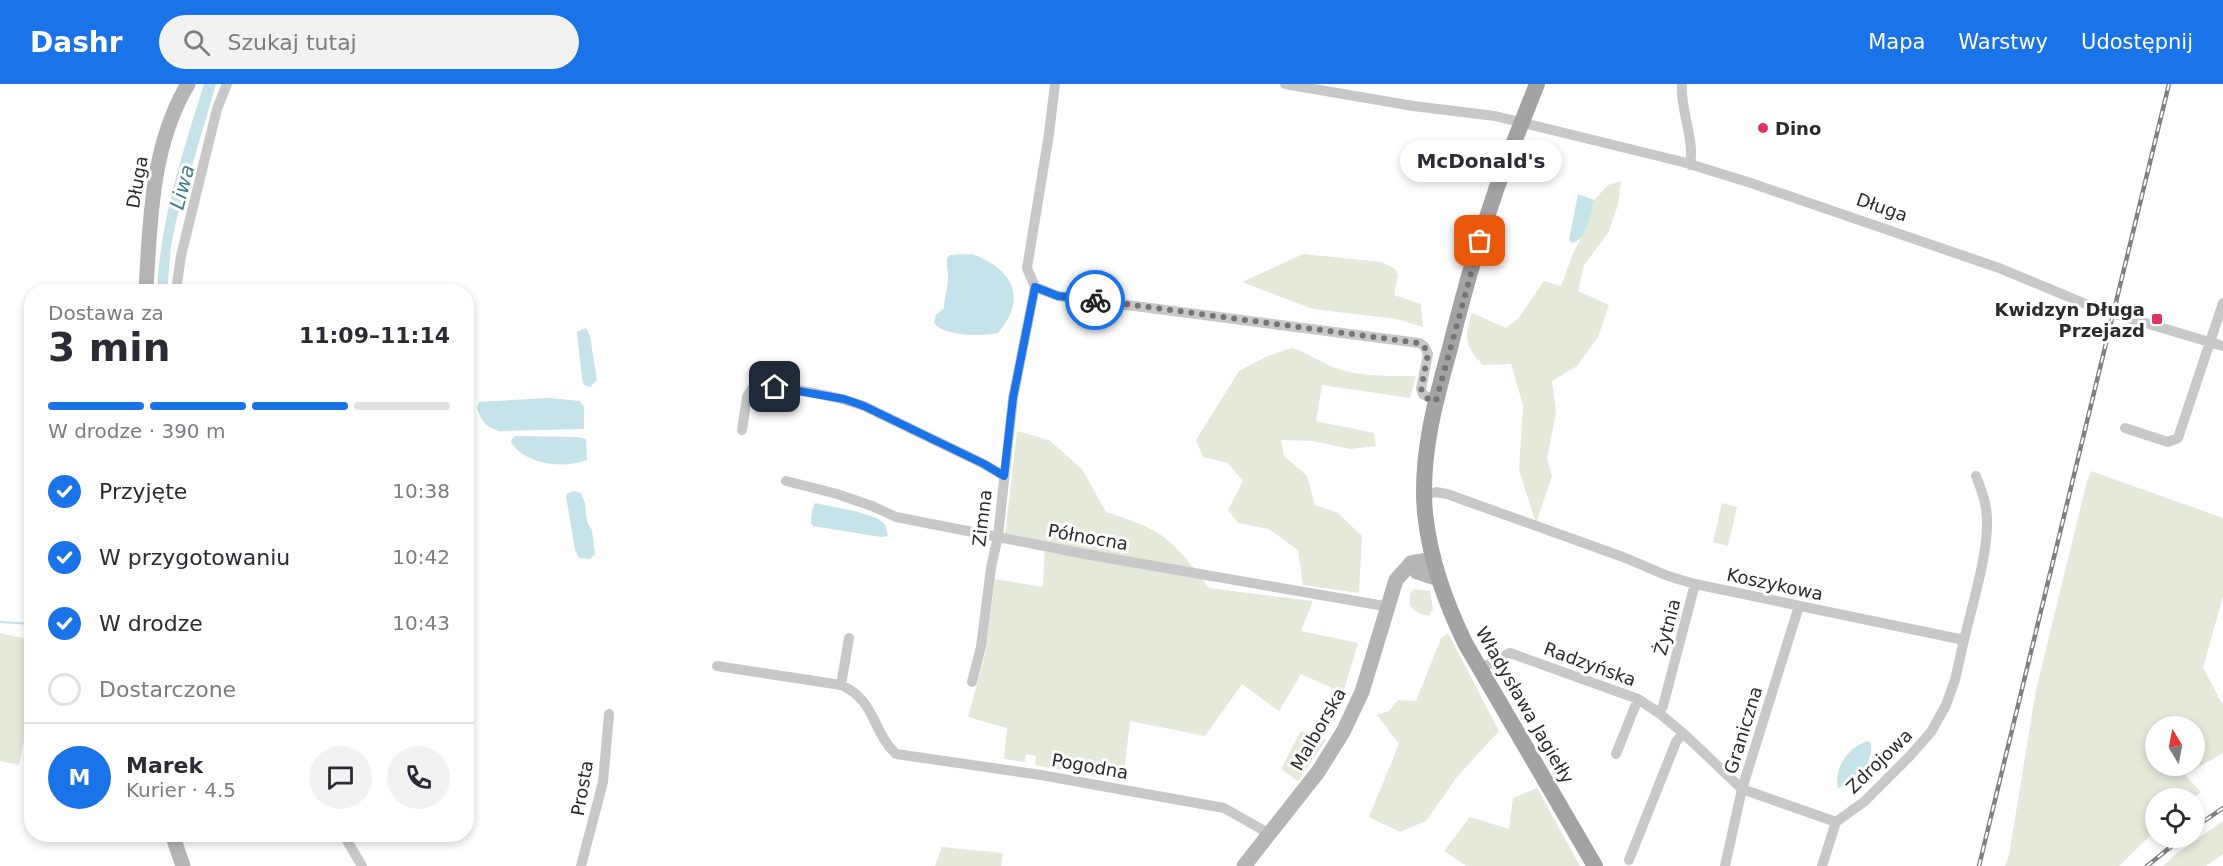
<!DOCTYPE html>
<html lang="pl">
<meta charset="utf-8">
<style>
:root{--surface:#fff;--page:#f2f2f3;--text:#2b2b33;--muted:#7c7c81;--line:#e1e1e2;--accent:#1a73e8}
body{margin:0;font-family:"DejaVu Sans",sans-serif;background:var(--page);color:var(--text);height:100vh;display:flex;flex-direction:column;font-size:22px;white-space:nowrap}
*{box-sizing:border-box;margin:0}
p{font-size:20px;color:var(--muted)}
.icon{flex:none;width:33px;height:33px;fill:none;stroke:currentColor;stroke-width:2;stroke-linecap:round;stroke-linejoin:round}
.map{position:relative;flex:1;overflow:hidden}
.sheet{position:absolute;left:24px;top:200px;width:450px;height:558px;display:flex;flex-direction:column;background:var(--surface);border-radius:24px;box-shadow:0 3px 9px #0003}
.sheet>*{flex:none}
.needle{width:39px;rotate:350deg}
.tools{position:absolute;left:2145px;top:632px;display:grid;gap:12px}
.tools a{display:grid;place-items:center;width:60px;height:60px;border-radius:50%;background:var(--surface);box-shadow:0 3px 9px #0003;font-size:30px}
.pin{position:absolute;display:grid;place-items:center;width:51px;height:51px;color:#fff;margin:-26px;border-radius:12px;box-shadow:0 3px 9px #0006}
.courier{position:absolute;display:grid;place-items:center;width:60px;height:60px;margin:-30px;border:4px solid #1a73e8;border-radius:50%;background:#fff;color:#222;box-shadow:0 2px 8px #0007}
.bubble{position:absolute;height:42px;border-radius:21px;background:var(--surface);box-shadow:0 3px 9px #0003;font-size:20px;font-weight:600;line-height:42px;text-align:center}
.overview em{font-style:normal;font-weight:600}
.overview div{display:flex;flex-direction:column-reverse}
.overview{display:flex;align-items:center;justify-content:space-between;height:102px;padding:0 24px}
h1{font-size:39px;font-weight:600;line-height:45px}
.bar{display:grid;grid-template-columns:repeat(4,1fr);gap:9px 6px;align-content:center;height:72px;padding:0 24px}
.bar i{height:8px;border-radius:4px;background:var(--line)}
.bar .on{background:var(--accent)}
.bar p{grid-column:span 4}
.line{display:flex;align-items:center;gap:15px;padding:0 24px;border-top:2px solid var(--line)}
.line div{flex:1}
.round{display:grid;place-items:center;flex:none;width:63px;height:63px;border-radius:32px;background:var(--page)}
ol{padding:0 24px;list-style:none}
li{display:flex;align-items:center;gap:18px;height:66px}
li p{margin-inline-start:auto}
li .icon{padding:6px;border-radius:50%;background:var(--accent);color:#fff;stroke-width:4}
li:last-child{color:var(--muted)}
li i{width:33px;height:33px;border:3px solid var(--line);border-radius:50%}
header{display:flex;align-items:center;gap:36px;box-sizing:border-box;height:84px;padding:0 30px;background:var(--accent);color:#fff}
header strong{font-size:28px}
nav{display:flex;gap:33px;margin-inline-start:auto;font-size:21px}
.search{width:420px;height:54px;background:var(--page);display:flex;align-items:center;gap:15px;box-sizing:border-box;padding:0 21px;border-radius:33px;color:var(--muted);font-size:22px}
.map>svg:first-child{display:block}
.green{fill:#e5e9d9;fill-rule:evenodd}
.water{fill:#c5e3e9}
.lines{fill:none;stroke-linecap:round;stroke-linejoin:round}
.stream{stroke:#c5e3e9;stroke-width:2}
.street{stroke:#c8c8c8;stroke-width:10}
.secondary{stroke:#b5b5b5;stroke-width:15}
.primary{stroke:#a3a3a3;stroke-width:16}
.rail-casing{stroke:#808080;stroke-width:4.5}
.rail{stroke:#fff;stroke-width:2;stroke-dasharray:7;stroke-linecap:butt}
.done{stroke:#757575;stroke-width:6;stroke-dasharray:0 10.8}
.route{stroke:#1a73e8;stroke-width:8}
.poi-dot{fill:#de3264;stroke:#fff;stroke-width:2}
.labels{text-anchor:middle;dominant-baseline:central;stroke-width:6;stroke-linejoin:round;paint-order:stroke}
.poi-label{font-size:18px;font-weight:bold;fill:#2b2b2b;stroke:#fff;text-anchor:start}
.street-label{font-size:18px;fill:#2b2b2b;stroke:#fff}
.water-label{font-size:20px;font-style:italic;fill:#3d7d89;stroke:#fff}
</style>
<header>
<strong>Dashr</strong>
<div class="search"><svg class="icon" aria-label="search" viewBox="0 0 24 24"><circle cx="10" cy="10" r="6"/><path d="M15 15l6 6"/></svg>Szukaj tutaj</div>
<nav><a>Mapa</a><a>Warstwy</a><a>Udostępnij</a></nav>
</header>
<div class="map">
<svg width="2223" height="782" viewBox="0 0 2223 782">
<rect width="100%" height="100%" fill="#fff"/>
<path class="green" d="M 1621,97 L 1618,121 L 1608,149 L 1584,181 L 1578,207 L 1609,221 L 1598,253 L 1577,282 L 1552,297 L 1556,328 L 1547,375 L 1552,392 L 1536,439 L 1519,386 L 1523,321 L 1511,280 L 1483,281 C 1465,262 1464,254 1472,229 L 1506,244 L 1518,235 L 1544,197 L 1561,202 L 1574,167 L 1586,145 L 1594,116 L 1608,101 Z
M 1303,170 L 1382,178 L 1395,185 L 1398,191 L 1394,211 L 1421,220 L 1423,243 L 1396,235 L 1313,225 L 1242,198 Z
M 1291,264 C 1307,268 1318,277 1333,283 C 1357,293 1391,292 1416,292 L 1410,314 L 1322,301 L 1316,337 L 1374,349 L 1376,362 L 1350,365 L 1313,357 L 1281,356 L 1284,372 L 1307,392 L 1315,421 L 1338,429 L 1362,452 L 1359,509 L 1303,501 L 1298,466 L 1269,445 L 1238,439 L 1228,426 L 1243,397 L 1228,379 L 1203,373 L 1196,356 L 1239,287 L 1266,273 Z
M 1017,347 L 1049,356 L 1082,385 L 1106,428 C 1130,436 1158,444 1176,464 C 1188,476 1198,490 1209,504 L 1313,517 L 1301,547 L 1358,559 L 1343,609 L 1301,590 L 1279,627 L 1242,600 L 1205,652 L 1130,637 L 1123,698 L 1035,681 L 1036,672 L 1026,670 L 1025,678 L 1004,675 L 1007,644 L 968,633 L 986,567 L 995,495 L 1043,503 L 1045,460 L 1005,452 Z
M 2091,387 L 2223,434 L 2223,512 L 2203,584 L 2223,621 L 2223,669 L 2185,691 L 2201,708 L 2194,714 L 2156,714 L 2155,747 L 2119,782 L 2005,782 L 2009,771 L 2036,606 L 2087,397 ZM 2156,642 L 2194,642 L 2194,681 L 2156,681 Z
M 1722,419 L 1737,423 L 1728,462 L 1713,458 Z
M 1414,505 L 1430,507 L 1433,525 L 1429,532 L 1418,529 L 1410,522 L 1410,510 Z
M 0,549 L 31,556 L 31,622 L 19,681 L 0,677 Z
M 1448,549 L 1499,647 L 1457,693 L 1426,737 L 1400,748 L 1369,733 L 1399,660 L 1377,631 L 1389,627 L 1398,616 L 1416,617 L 1441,554 Z
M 1301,647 L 1326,656 L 1298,697 L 1281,685 Z
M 1537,704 L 1580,782 L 1466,782 L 1444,767 L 1470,733 L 1509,745 L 1513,714 Z
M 2223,737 L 2223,770 L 2206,782 L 2163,782 L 2176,770 Z
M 942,763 L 1003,769 L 1001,782 L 935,782 Z"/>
<path class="water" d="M 204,0 L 216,0 L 176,137 L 171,162 L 167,207 L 157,207 C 160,137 183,67 204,0 Z
M 1578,110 L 1594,116 C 1590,130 1588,156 1572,159 L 1569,156 Z
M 972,170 C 1013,185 1028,214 998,249 C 984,252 941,253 934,238 L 936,231 L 944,224 C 944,214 948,205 948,195 C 947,168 941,171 972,170 Z
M 586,244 L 590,252 L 597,296 L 590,303 L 584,301 L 582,295 L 577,248 Z
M 549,314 L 580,317 L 584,323 L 584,345 L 499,347 C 485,343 481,336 477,324 L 479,318 Z
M 515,352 L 578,353 L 586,355 L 587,376 C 564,385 528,381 512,360 L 511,356 Z
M 574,407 L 581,409 L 585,419 L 587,438 L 592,446 L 595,470 L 590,475 L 579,474 L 575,466 L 566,412 L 568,409 Z
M 815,419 L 858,428 L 877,434 L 885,440 L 888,452 L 881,453 L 813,442 L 811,439 L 812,427 Z
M 1868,657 L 1870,658 C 1876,676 1856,701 1838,704 C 1833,684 1849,662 1868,657 Z"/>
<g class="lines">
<path class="stream" d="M 0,538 L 32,540"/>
<path class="street" d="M 1285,0 L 1413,22 L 1495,32 L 1683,78 L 1751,99 L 1999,184 L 2098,225 L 2223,262
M 1682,0 C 1680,27 1695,54 1690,81
M 1035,203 L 1058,212 L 1419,259 L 1424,262 L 1428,270 L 1421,305 L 1423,310 L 1435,317
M 176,207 L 181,172 L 217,25 L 227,0
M 2125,344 L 2168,358 L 2178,354 L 2223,219
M 742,346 L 747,313 L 751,306 C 776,298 838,313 864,322 L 984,380 L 1004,392
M 786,397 L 837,410 L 872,422 L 896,433 L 1085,470 L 1390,523
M 1425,411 L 1436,408 L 1447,410 L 1623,473 L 1668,492 L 1695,500 L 1964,556 C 1972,522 1988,470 1987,437 C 1987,421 1982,407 1976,392
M 849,554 L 841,601 C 876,616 872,648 896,670 L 1041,691 L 1224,724 L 1270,750
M 717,582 L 841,601
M 1480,585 L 1510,569 L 1638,615 L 1659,629 L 1683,649 L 1742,705 L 1836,738
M 972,598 L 981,563 L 991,484 L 998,452 L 1013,314 L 1035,203 L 1027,184 L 1049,50 L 1055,0
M 1659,629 L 1663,622 L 1695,500
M 1616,670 L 1638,615
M 343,750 L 362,782
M 1629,776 L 1676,658 L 1683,649
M 581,782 L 603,698 L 609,630
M 1725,782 L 1742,705 L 1799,522
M 1822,782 L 1836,738 L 1865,717 L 1909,673 L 1931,648 L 1946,621 L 1955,596 L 1964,556"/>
<path class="secondary" d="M 146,207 C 150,137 151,62 188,0
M 1417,488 L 1438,495
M 172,750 L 183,782
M 1244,782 L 1318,688 L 1343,648 L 1362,608 L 1396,496 L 1411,479 L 1433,475"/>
<path class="primary" d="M 1537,0 C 1523,35 1509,70 1496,106 C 1478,158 1463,211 1450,264 C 1435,318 1420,372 1425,429 C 1430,476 1445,517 1465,559 L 1595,782"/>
<defs>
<path id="rail" d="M 2194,744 L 2223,724
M 1979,782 L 2169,0
M 2147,782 L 2183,753"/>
</defs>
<use href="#rail" class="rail-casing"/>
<use href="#rail" class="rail"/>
</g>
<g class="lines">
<path class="done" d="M 1095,216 L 1419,259 L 1424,262 L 1428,270 L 1421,305 L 1428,315 L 1436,317 L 1480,157"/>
<path class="route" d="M 775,303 L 844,315 L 864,322 L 984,380 L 1004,392 L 1013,314 L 1035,203 L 1058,212 L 1095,216"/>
</g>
<g class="poi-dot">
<circle cx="1763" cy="44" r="6"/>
<rect x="2151" y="229" width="12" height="12" rx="3"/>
</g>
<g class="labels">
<g class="poi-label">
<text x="1775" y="44">Dino</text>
<text x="2145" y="225" text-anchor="end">Kwidzyn Długa<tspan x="2145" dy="21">Przejazd</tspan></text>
</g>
<g class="street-label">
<text transform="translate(137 98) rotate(-80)">Długa</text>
<text transform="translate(1882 123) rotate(19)">Długa</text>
<text transform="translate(982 434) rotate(-83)">Zimna</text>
<text transform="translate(1088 453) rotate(10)">Północna</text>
<text transform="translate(1775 500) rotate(12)">Koszykowa</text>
<text transform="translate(1667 543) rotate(-75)">Żytnia</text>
<text transform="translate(1590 580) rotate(20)">Radzyńska</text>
<text transform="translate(1525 621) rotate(60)">Władysława Jagiełły</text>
<text transform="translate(1318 645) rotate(-60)">Malborska</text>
<text transform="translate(1743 646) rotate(-73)">Graniczna</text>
<text transform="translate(1879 677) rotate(-44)">Zdrojowa</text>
<text transform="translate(1090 682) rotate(10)">Pogodna</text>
<text transform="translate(582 704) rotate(-80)">Prosta</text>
</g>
<g class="water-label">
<text transform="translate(182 103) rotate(-75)">Liwa</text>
</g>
</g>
</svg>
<div class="tools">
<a><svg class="needle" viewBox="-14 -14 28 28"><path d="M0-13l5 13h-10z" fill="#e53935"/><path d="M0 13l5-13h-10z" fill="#7c7c81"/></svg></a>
<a><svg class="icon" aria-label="locate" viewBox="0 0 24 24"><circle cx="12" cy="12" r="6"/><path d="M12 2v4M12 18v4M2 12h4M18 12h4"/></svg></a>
</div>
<div class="pin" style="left:1480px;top:157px;background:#ea580c"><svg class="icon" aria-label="bag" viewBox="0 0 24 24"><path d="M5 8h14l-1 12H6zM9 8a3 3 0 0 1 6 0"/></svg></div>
<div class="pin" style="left:775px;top:303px;background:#1f2937"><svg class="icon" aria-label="home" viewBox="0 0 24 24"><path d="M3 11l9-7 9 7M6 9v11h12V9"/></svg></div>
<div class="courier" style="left:1095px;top:216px"><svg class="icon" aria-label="bike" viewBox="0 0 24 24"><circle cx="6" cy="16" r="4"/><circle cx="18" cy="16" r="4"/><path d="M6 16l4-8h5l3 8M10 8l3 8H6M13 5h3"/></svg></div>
<div class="bubble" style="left:1400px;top:56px;width:162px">McDonald's</div>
<section class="sheet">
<div class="overview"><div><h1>3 min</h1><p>Dostawa za</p></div><em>11:09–11:14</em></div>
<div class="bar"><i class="on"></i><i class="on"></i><i class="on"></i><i></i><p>W drodze · 390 m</p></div>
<ol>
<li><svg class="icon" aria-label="check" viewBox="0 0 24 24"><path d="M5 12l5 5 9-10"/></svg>Przyjęte<p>10:38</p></li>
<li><svg class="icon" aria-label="check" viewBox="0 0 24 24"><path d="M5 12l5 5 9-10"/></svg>W przygotowaniu<p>10:42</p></li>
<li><svg class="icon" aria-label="check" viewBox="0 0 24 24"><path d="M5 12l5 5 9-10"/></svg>W drodze<p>10:43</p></li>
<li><i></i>Dostarczone</li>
</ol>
<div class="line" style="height:108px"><b class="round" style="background:var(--accent);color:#fff">M</b><div><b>Marek</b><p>Kurier · 4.5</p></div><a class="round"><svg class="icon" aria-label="chat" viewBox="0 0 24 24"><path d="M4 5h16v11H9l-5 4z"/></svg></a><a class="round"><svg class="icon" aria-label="phone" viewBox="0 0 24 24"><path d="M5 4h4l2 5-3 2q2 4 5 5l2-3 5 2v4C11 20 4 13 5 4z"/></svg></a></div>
</section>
</div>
